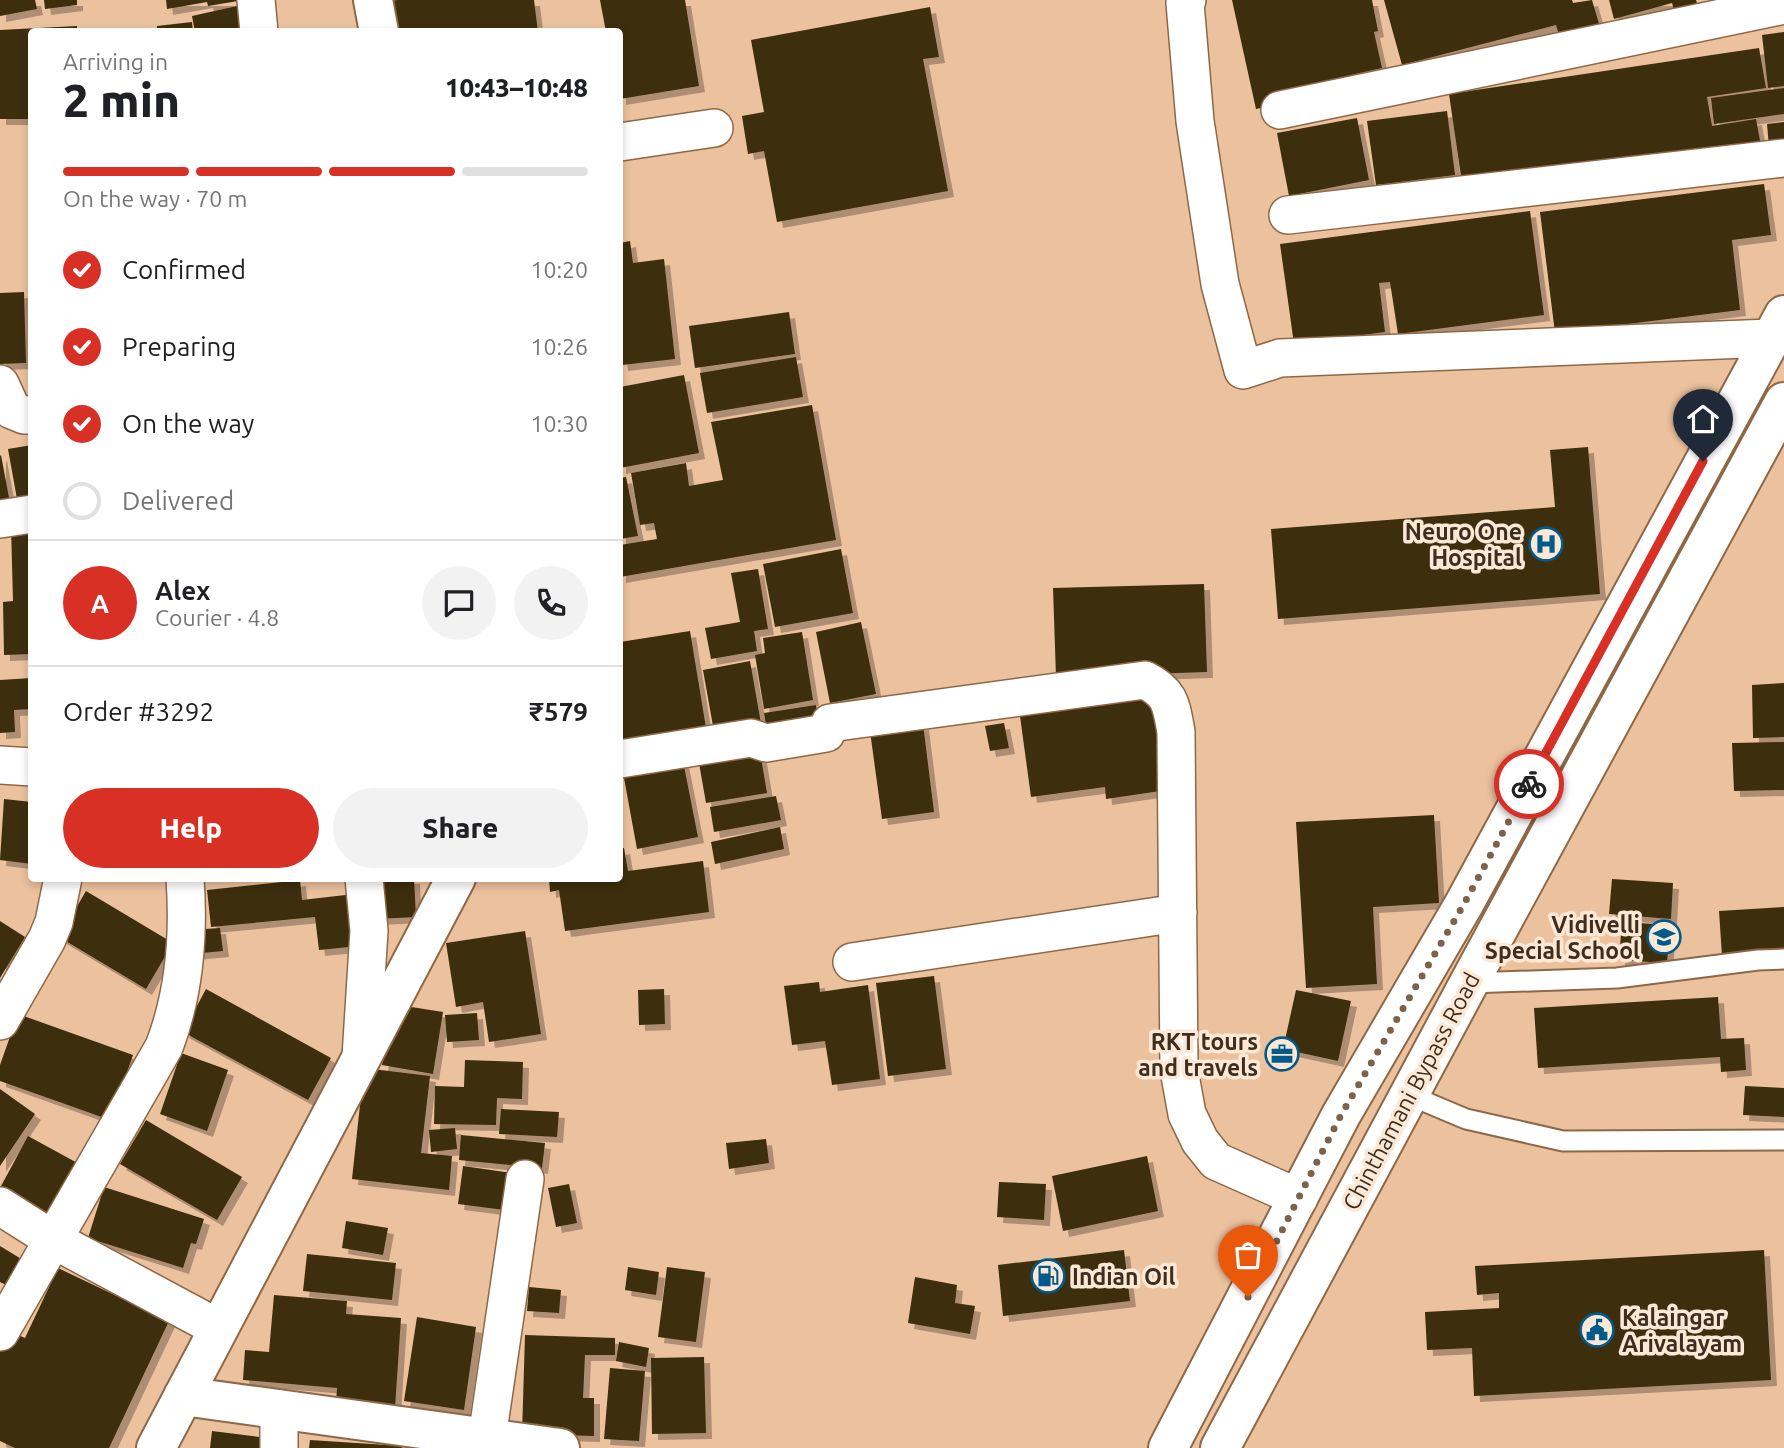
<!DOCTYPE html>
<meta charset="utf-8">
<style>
:root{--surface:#fff;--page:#f2f2f2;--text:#202124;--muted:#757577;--line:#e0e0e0;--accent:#d93025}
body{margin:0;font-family:Ubuntu,sans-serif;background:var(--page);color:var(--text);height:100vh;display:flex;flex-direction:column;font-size:26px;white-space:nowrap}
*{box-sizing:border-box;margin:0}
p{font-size:23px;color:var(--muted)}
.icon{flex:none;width:38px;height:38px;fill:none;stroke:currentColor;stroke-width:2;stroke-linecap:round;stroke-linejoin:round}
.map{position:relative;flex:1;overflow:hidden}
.sheet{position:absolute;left:28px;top:28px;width:595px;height:854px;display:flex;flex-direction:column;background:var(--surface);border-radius:7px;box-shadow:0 4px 10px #0003}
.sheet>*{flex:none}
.pin{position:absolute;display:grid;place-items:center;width:60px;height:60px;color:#fff;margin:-72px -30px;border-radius:50% 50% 50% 0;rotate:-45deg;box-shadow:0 0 7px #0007}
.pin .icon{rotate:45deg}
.courier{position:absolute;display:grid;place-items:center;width:70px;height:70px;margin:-35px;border:5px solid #d93025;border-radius:50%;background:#fff;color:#222;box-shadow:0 2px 9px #0007}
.headline em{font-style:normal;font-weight:800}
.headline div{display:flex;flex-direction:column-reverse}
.headline{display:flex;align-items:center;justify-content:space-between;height:119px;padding:0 35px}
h1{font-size:46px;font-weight:800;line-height:52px}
.bar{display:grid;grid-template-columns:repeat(4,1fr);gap:10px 7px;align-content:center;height:84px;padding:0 35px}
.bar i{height:9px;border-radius:5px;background:var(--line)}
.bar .on{background:var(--accent)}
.bar p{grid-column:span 4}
.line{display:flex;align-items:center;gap:18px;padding:0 35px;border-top:2px solid var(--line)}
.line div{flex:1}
.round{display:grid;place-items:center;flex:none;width:74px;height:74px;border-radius:37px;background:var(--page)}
ol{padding:0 35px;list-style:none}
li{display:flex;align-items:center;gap:21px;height:77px}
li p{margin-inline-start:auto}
li .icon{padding:7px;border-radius:50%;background:var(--accent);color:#fff;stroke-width:4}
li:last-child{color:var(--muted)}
li i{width:38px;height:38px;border:4px solid var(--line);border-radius:50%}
.cta{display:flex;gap:14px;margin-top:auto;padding:14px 35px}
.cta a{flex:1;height:80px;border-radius:42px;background:var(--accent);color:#fff;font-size:28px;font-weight:800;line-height:80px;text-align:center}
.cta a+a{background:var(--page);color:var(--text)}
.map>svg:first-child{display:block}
.building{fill:#3e2d0a;filter:url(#shadow)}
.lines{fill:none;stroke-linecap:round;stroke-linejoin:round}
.lane-casing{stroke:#8e6846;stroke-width:23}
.street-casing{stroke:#8e6846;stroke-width:40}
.secondary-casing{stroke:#8e6846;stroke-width:42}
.highway-casing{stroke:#8e6846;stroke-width:42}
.lane{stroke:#fff;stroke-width:19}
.street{stroke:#fff;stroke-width:37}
.secondary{stroke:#fff;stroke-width:38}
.highway{stroke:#fff;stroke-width:38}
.done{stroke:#7b624b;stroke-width:7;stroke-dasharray:0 12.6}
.route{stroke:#d93025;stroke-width:9}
.labels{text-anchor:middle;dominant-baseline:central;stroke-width:7;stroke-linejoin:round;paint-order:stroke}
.poi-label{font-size:23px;font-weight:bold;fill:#3e2e1f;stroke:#fde8d5;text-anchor:end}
.street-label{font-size:23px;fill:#3e2e1f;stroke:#fde8d5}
</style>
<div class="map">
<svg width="1784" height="1448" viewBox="0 0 1784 1448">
<defs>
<filter id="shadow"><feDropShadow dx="6" dy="6" stdDeviation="0" flood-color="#0004"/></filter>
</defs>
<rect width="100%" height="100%" fill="#ecc29e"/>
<path class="building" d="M 0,0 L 35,0 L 37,9 L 0,16 Z
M 44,0 L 77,0 L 77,5 L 45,9 Z
M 166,0 L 238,0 L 238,1 L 208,6 L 207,2 L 167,9 Z
M 397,0 L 534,0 L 538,32 L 389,32 L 384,2 Z
M 600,0 L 685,0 L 699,86 L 620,99 L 620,32 L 606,32 Z
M 1232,0 L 1372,0 L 1378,31 L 1374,32 L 1382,68 L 1351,75 L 1353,88 L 1256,109 Z
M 1384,0 L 1572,0 L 1573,3 L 1592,0 L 1600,27 L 1560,38 L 1556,25 L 1402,65 Z
M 1609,0 L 1696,0 L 1701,16 L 1678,23 L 1672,3 L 1614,19 Z
M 246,4 L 251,32 L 195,32 L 192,16 Z
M 930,7 L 939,57 L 923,59 L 948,191 L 777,222 L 764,151 L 748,154 L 742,116 L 764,112 L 751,40 Z
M 192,22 L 193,32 L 157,32 L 157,26 Z
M 77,26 L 77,32 L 32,32 L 32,119 L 0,119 L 0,30 Z
M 1784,32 L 1784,86 L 1768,88 L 1762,35 Z
M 1759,48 L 1766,88 L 1707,97 L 1712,126 L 1756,119 L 1761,146 L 1463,190 L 1449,94 Z
M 1784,88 L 1784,114 L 1714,124 L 1711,98 Z
M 1447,111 L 1455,175 L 1376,185 L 1367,121 Z
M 1357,118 L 1369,180 L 1289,196 L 1277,133 Z
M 1784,122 L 1784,146 L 1769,147 L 1767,124 Z
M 1764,184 L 1771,235 L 1732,240 L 1740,310 L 1555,333 L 1540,212 Z
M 1530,211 L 1544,315 L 1398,334 L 1390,282 L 1379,283 L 1385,332 L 1294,344 L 1280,244 Z
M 630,241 L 633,263 L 664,259 L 675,359 L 622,365 L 620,346 L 620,243 Z
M 24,292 L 26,363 L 0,364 L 0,293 Z
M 789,312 L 795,354 L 695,368 L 689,326 Z
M 796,357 L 803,397 L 707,413 L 700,373 Z
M 684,375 L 699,453 L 620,468 L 620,387 Z
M 812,405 L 836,540 L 620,577 L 620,545 L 657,539 L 654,523 L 640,525 L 631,473 L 686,463 L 689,486 L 723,480 L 711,422 Z
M 32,445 L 32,496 L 17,499 L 8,449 Z
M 1588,447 L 1600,594 L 1278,619 L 1271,529 L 1555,507 L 1550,450 Z
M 1,455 L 10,503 L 0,505 L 0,456 Z
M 626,477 L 638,536 L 620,539 L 620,478 Z
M 32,525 L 32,654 L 4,655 L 3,602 L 13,601 L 11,526 Z
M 841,549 L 853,613 L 775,627 L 763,564 Z
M 758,569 L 768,629 L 754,631 L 757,651 L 711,659 L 705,628 L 740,622 L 731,573 Z
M 1204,584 L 1207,672 L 1056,677 L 1053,588 Z
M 861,622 L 876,694 L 830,703 L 816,632 Z
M 690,631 L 707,734 L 620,747 L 620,642 Z
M 802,632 L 813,700 L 764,709 L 755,655 L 765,653 L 763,638 Z
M 750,661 L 762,729 L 715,737 L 703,670 Z
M 32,678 L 32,709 L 14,710 L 15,732 L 0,733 L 0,680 Z
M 1784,683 L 1784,737 L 1753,738 L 1752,685 Z
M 1155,698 L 1167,790 L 1106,799 L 1105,787 L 1031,797 L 1020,716 Z
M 816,705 L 820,728 L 768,737 L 764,713 Z
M 1004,723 L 1009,748 L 990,751 L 985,726 Z
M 923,724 L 934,812 L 882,819 L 870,731 Z
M 1784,742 L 1784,790 L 1734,791 L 1732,743 Z
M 760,752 L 767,793 L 706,803 L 699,763 Z
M 682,756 L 698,837 L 637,849 L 622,767 Z
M 776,796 L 781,820 L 714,832 L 710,807 Z
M 4,799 L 32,802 L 32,864 L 0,860 Z
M 1434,815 L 1439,903 L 1373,907 L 1377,984 L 1306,988 L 1296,822 Z
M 780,827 L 784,849 L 715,864 L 711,842 Z
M 624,848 L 628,871 L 703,861 L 709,912 L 565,931 L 559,890 L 550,892 L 549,878 L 620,878 L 620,849 Z
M 375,878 L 414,878 L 416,917 L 377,919 Z
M 1612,879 L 1673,883 L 1671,919 L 1609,914 Z
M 300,880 L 302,900 L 354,894 L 359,946 L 319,950 L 315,917 L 211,927 L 207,890 Z
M 86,891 L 173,943 L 146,989 L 59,937 Z
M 1784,907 L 1784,951 L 1722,956 L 1719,911 Z
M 0,921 L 25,937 L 0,978 Z
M 1622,922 L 1670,925 L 1667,963 L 1619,960 Z
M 220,928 L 223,951 L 192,954 L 190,930 Z
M 525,931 L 541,1034 L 489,1042 L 483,1002 L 456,1007 L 446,943 Z
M 934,976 L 946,1069 L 888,1076 L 876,983 Z
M 819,982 L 820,992 L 868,985 L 880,1079 L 832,1085 L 825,1041 L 792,1045 L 784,986 Z
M 206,989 L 331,1058 L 308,1100 L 183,1032 Z
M 664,989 L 665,1024 L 639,1025 L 638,990 Z
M 1296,990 L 1351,1001 L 1338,1061 L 1283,1049 Z
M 1718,997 L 1721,1039 L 1744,1038 L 1746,1070 L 1721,1072 L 1720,1057 L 1538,1068 L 1534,1008 Z
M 392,1004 L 443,1012 L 433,1074 L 382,1065 Z
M 477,1013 L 479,1040 L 447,1042 L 445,1015 Z
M 18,1014 L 133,1055 L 110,1120 L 0,1081 L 0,1065 Z
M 181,1053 L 228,1070 L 207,1131 L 160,1114 Z
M 465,1060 L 523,1062 L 522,1099 L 497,1098 L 496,1125 L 434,1124 L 435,1086 L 464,1087 Z
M 364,1068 L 430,1076 L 421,1153 L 452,1156 L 449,1190 L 352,1179 Z
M 1745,1086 L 1784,1088 L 1784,1117 L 1743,1115 Z
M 0,1089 L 35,1114 L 0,1166 Z
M 501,1109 L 559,1112 L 557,1137 L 499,1134 Z
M 146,1120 L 242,1177 L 217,1220 L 120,1164 Z
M 455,1128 L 457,1149 L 431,1152 L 429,1130 Z
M 461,1135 L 545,1143 L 542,1168 L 459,1160 Z
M 28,1136 L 81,1165 L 50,1223 L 0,1188 Z
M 766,1139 L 769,1163 L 729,1169 L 726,1143 Z
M 1147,1156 L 1158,1211 L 1063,1231 L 1052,1176 Z
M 463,1166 L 518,1174 L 512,1211 L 458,1204 Z
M 999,1182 L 1046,1184 L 1044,1220 L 997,1217 Z
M 569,1184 L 577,1223 L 556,1227 L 548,1188 Z
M 104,1187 L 204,1219 L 196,1244 L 191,1243 L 183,1268 L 88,1238 Z
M 346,1221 L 388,1228 L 383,1255 L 342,1248 Z
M 0,1246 L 23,1260 L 8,1286 L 0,1282 Z
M 1124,1250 L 1130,1301 L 1003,1316 L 998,1265 Z
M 1764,1250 L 1771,1380 L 1474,1396 L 1472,1348 L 1427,1350 L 1425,1312 L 1499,1308 L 1499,1293 L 1477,1295 L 1475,1266 Z
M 307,1254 L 396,1263 L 392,1300 L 303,1291 Z
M 628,1267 L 659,1272 L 656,1295 L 625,1290 Z
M 667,1267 L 705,1272 L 696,1342 L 658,1337 Z
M 58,1268 L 169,1321 L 109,1448 L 15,1448 L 0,1441 L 0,1349 L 9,1331 L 25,1338 Z
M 915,1277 L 957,1285 L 955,1303 L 975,1306 L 970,1334 L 908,1323 Z
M 529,1287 L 561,1290 L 559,1313 L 527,1311 Z
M 274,1295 L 347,1301 L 346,1314 L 401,1318 L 395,1408 L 336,1404 L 337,1388 L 243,1380 L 245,1350 L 269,1352 Z
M 417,1317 L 476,1327 L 464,1410 L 404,1401 Z
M 525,1335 L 615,1338 L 615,1355 L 585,1355 L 583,1398 L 594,1398 L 594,1436 L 522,1434 Z
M 619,1342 L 649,1348 L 646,1367 L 616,1361 Z
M 704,1357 L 706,1433 L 652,1434 L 651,1358 Z
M 610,1368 L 645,1371 L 639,1441 L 604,1439 Z
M 212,1431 L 268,1438 L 267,1448 L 210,1448 Z
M 310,1440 L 402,1446 L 402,1448 L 309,1448 Z"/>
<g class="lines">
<defs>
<path id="lane" d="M 1469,983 L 1617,978 L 1758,960 L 1784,959
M 1409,1095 L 1466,1119 L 1563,1141 L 1784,1140"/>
<path id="street" d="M 256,0 L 259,32
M 1187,0 L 1185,3 L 1195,121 L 1220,284 L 1243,370 L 1280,358 L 1770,338
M 1280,110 L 1784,5
M 620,142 L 714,128
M 1288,215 L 1784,158
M 0,384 L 12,410 L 24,415 L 32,415
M 0,519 L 32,514
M 620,759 L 751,738 L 766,743 L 826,733 L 830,723 L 1145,680 C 1171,693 1171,705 1176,732 L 1179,1070 L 1187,1114 L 1200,1141 L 1216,1161 L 1299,1198
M 0,765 L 32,767
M 852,962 L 1178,913
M 0,1021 L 47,939 L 54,922 L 63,878
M 361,1057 L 369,931 L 364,878
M 0,1206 L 52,1239 L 218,1328
M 0,1332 L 164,1047 C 184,995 189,934 185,878
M 279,1409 L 279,1448
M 487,1438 L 525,1179"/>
<path id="secondary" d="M 373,0 L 379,32
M 183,1396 L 560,1448
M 156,1448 L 456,878"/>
<path id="highway" d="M 1168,1448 L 1341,1115 L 1464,904 L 1784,315
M 1220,1448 L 1469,983 L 1784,402"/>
</defs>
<use href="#lane" class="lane-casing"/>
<use href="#street" class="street-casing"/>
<use href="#secondary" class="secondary-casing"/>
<use href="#highway" class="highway-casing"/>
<use href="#lane" class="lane"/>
<use href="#street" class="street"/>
<use href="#secondary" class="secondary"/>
<use href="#highway" class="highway"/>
</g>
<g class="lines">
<path class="done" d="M 1248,1297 L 1341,1115 L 1464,904 L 1529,784"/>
<path class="route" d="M 1529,784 L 1703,461"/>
</g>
<defs>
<symbol id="hospital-ring" viewBox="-11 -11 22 22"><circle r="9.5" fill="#fde8d5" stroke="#005b8c" stroke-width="1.5"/><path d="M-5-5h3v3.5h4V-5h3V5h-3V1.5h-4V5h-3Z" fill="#005b8c"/></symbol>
<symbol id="school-ring" viewBox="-11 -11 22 22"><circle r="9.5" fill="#fde8d5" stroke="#005b8c" stroke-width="1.5"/><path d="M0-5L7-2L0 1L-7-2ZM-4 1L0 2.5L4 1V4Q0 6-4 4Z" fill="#005b8c"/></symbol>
<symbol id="office-ring" viewBox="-11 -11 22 22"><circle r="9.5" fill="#fde8d5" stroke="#005b8c" stroke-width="1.5"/><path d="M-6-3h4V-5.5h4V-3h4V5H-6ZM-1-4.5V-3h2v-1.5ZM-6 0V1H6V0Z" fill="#005b8c"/></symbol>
<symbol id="fuel-ring" viewBox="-11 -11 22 22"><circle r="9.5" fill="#fde8d5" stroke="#005b8c" stroke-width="1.5"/><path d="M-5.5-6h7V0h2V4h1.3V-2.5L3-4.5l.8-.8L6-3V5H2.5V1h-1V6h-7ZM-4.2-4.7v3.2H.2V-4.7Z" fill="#005b8c"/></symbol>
<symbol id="civic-ring" viewBox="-11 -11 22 22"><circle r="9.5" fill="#fde8d5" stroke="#005b8c" stroke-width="1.5"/><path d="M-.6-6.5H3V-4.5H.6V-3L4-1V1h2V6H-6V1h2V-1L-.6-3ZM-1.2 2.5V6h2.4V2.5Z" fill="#005b8c"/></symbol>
</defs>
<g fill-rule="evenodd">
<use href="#hospital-ring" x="1527" y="525" width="38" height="38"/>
<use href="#school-ring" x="1645" y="918" width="38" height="38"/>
<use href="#office-ring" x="1263" y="1035" width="38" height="38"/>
<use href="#fuel-ring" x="1029" y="1257" width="38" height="38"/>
<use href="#civic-ring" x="1578" y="1311" width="38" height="38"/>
</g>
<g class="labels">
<g class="poi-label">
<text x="1522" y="531">Neuro One<tspan x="1522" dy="26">Hospital</tspan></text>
<text x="1640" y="924">Vidivelli<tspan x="1640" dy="26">Special School</tspan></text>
<text x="1258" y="1041">RKT tours<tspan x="1258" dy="26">and travels</tspan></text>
<text x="1072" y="1276" text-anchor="start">Indian Oil</text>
<text x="1622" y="1317" text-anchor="start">Kalaingar<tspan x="1622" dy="26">Arivalayam</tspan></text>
</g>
<g class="street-label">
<text transform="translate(1411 1091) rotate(-62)">Chinthamani Bypass Road</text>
</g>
</g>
</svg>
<div class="pin" style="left:1248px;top:1297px;background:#ea580c"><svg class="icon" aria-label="bag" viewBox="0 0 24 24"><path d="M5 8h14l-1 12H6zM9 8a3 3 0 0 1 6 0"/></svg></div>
<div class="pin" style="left:1703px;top:461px;background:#1f2937"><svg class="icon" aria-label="home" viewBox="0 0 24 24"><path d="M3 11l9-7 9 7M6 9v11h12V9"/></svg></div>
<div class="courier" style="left:1529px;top:784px"><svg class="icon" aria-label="bike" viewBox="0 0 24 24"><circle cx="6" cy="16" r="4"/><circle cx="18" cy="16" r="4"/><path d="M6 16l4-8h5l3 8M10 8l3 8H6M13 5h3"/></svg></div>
<section class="sheet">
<div class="headline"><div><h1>2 min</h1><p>Arriving in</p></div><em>10:43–10:48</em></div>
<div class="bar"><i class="on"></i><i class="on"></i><i class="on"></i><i></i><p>On the way · 70 m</p></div>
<ol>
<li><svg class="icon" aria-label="check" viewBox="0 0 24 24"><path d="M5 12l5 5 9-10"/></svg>Confirmed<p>10:20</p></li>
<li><svg class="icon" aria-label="check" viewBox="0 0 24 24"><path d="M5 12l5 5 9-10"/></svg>Preparing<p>10:26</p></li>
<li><svg class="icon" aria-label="check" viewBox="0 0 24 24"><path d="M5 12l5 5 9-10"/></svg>On the way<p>10:30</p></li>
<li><i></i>Delivered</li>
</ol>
<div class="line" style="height:126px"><b class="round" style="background:var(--accent);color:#fff">A</b><div><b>Alex</b><p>Courier · 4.8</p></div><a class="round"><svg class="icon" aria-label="chat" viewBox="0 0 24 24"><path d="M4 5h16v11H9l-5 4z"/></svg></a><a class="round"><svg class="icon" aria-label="phone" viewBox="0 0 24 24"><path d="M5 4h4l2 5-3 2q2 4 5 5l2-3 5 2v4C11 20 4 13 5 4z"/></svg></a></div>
<div class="line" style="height:91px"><div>Order #3292</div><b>₹579</b></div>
<div class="cta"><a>Help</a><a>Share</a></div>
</section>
</div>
